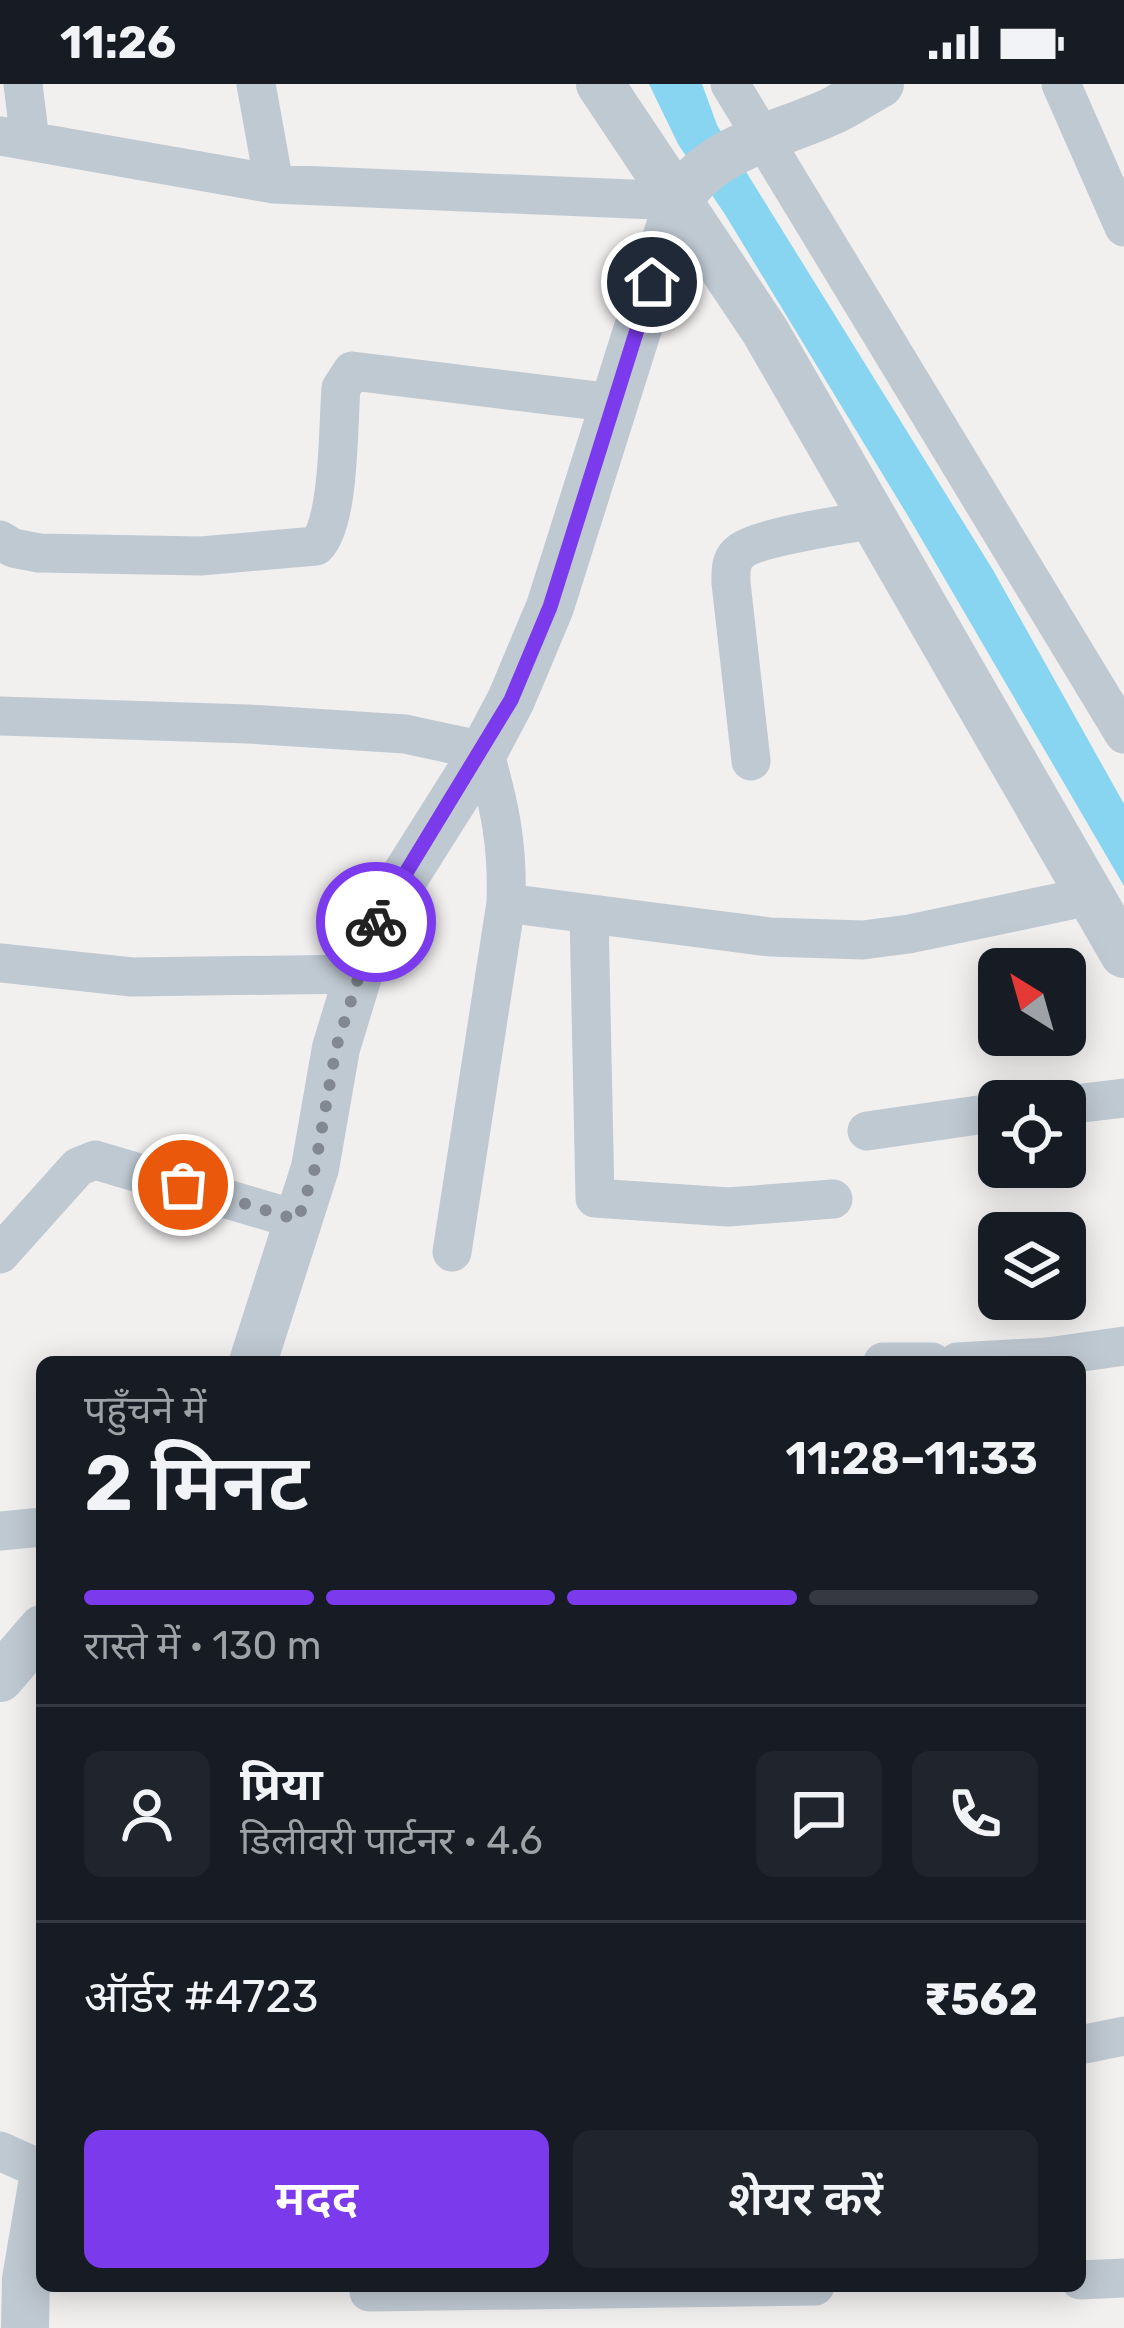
<!DOCTYPE html>
<html lang="hi">
<meta charset="utf-8">
<style>
:root{--surface:#171b24;--page:#20242c;--text:#f1f3f6;--muted:#9ea1a6;--line:#363941;--accent:#7c3aed}
body{margin:0;font-family:Rubik,"Noto Sans Devanagari",sans-serif;background:var(--page);color:var(--text);height:100vh;display:flex;flex-direction:column;font-size:45px;white-space:nowrap}
*{box-sizing:border-box;margin:0}
p{font-size:39px;color:var(--muted)}
.icon{flex:none;width:66px;height:66px;fill:none;stroke:currentColor;stroke-width:2;stroke-linecap:round;stroke-linejoin:round}
.map{position:relative;flex:1;overflow:hidden}
.sheet{position:absolute;left:36px;top:1272px;width:1050px;height:936px;display:flex;flex-direction:column;background:var(--surface);border-radius:18px;box-shadow:0 6px 30px #0003}
.sheet>*{flex:none}
.needle{width:78px;rotate:323deg}
.tools{position:absolute;left:978px;top:864px;display:grid;gap:24px}
.tools a{display:grid;place-items:center;width:108px;height:108px;border-radius:18px;background:var(--surface);box-shadow:0 6px 30px #0003;font-size:60px}
.pin{position:absolute;display:grid;place-items:center;width:102px;height:102px;color:#fff;margin:-51px;border:6px solid #fff;border-radius:50%;box-shadow:0 3px 12px #0007}
.courier{position:absolute;display:grid;place-items:center;width:120px;height:120px;margin:-60px;border:9px solid #7c3aed;border-radius:50%;background:#fff;color:#222;box-shadow:0 3px 15px #0007}
.headline em{font-style:normal;font-weight:600}
.headline div{display:flex;flex-direction:column-reverse}
.headline{display:flex;align-items:center;justify-content:space-between;height:204px;padding:0 48px}
h1{font-size:78px;font-weight:600;line-height:90px}
.bar{display:grid;grid-template-columns:repeat(4,1fr);gap:18px 12px;align-content:center;height:144px;padding:0 48px}
.bar i{height:15px;border-radius:9px;background:var(--line)}
.bar .on{background:var(--accent)}
.bar p{grid-column:span 4}
.line{display:flex;align-items:center;gap:30px;padding:0 48px;border-top:3px solid var(--line)}
.line div{flex:1}
.round{display:grid;place-items:center;flex:none;width:126px;height:126px;border-radius:18px;background:var(--page)}
.button{display:flex;gap:24px;margin-top:auto;padding:24px 48px}
.button a{flex:1;height:138px;border-radius:18px;background:var(--accent);color:#fff;font-size:48px;font-weight:600;line-height:138px;text-align:center}
.button a+a{background:var(--page);color:var(--text)}
.status{display:flex;justify-content:space-between;align-items:center;height:84px;padding:0 60px;background:var(--surface);direction:ltr}
.status svg{height:33px;fill:currentColor}
.map>svg:first-child{display:block}
.water{fill:#87d5f1}
.lines{fill:none;stroke-linecap:round;stroke-linejoin:round}
.minor{stroke:#bfc9d2;stroke-width:39}
.tertiary{stroke:#bfc9d2;stroke-width:48}
.done{stroke:#828891;stroke-width:12;stroke-dasharray:0 21.6}
.route{stroke:#7c3aed;stroke-width:15}
</style>
<div class="status"><b>11:26</b><svg viewBox="0 0 49 12"><path d="M0 12V9h3v3zM5 12V6h3v6zM10 12V3h3v9zM15 12V0h3v12zM26 1h20v11H26zM47 4h2v5h-2z"/></svg></div>
<div class="map">
<svg width="1124" height="2244" viewBox="0 0 1124 2244">
<rect width="100%" height="100%" fill="#f2efef"/>
<path class="water" d="M 649,0 L 702,0 L 717,41 L 993,486 L 1124,720 L 1124,802 L 911,437 L 726,132 L 678,60 Z"/>
<g class="lines">
<path class="minor" d="M 23,0 L 30,57
M 256,0 L 274,100
M 730,0 L 1124,650
M 1061,0 L 1124,143
M 0,52 L 274,100 L 678,117
M 0,456 L 13,464 L 39,469 L 201,472 L 316,462 C 340,439 338,340 341,304 L 352,287 L 614,319
M 0,632 L 248,640 L 405,650 L 484,667 C 500,723 508,761 506,819 L 452,1168
M 751,677 L 731,499 C 731,490 730,480 736,472 C 749,453 847,441 873,435
M 506,819 L 770,853 L 863,856 L 909,850 L 1090,812
M 589,830 L 595,1114 L 728,1123 L 833,1115
M 0,879 L 132,893 L 359,890
M 1065,1021 L 1124,1014
M 867,1047 L 999,1028
M 0,1170 L 78,1083 L 95,1076 L 298,1136
M 883,1278 L 932,1278
M 957,1278 L 1048,1273 L 1124,1262
M 0,1447 L 42,1443
M 1080,1961 L 1124,1952
M 0,2067 L 42,2086
M 1080,2196 L 1124,2194
M 369,2208 L 815,2202"/>
<path class="tertiary" d="M 600,0 L 765,247 L 1124,870
M 253,1278 L 315,1084 L 336,964 L 373,843 L 484,667 L 511,616 L 550,523 L 678,117 C 711,63 777,52 830,28 C 847,20 863,9 880,0
M 0,1594 L 42,1545
M 25,2244 L 26,2195 L 42,2101"/>
</g>
<g class="lines">
<path class="done" d="M 183,1101 L 298,1136 L 315,1084 L 336,964 L 376,838"/>
<path class="route" d="M 376,838 L 511,616 L 550,523 L 652,198"/>
</g>
</svg>
<div class="tools">
<a><svg class="needle" viewBox="-14 -14 28 28"><path d="M0-13l5 13h-10z" fill="#e53935"/><path d="M0 13l5-13h-10z" fill="#9ea1a6"/></svg></a>
<a><svg class="icon" aria-label="locate" viewBox="0 0 24 24"><circle cx="12" cy="12" r="6"/><path d="M12 2v4M12 18v4M2 12h4M18 12h4"/></svg></a>
<a><svg class="icon" aria-label="layers" viewBox="0 0 24 24"><path d="M12 4l9 5-9 5-9-5zM3 14l9 5 9-5"/></svg></a>
</div>
<div class="pin" style="left:183px;top:1101px;background:#ea580c"><svg class="icon" aria-label="bag" viewBox="0 0 24 24"><path d="M5 8h14l-1 12H6zM9 8a3 3 0 0 1 6 0"/></svg></div>
<div class="pin" style="left:652px;top:198px;background:#1f2937"><svg class="icon" aria-label="home" viewBox="0 0 24 24"><path d="M3 11l9-7 9 7M6 9v11h12V9"/></svg></div>
<div class="courier" style="left:376px;top:838px"><svg class="icon" aria-label="bike" viewBox="0 0 24 24"><circle cx="6" cy="16" r="4"/><circle cx="18" cy="16" r="4"/><path d="M6 16l4-8h5l3 8M10 8l3 8H6M13 5h3"/></svg></div>
<section class="sheet">
<div class="headline"><div><h1>2 मिनट</h1><p>पहुँचने में</p></div><em>11:28–11:33</em></div>
<div class="bar"><i class="on"></i><i class="on"></i><i class="on"></i><i></i><p>रास्ते में · 130 m</p></div>
<div class="line" style="height:216px"><a class="round"><svg class="icon" aria-label="person" viewBox="0 0 24 24"><circle cx="12" cy="8" r="4"/><path d="M4 21q1-7 8-7t8 7"/></svg></a><div><b>प्रिया</b><p>डिलीवरी पार्टनर · 4.6</p></div><a class="round"><svg class="icon" aria-label="chat" viewBox="0 0 24 24"><path d="M4 5h16v11H9l-5 4z"/></svg></a><a class="round"><svg class="icon" aria-label="phone" viewBox="0 0 24 24"><path d="M5 4h4l2 5-3 2q2 4 5 5l2-3 5 2v4C11 20 4 13 5 4z"/></svg></a></div>
<div class="line" style="height:156px"><div>ऑर्डर #4723</div><b>₹562</b></div>
<div class="button"><a>मदद</a><a>शेयर करें</a></div>
</section>
</div>
